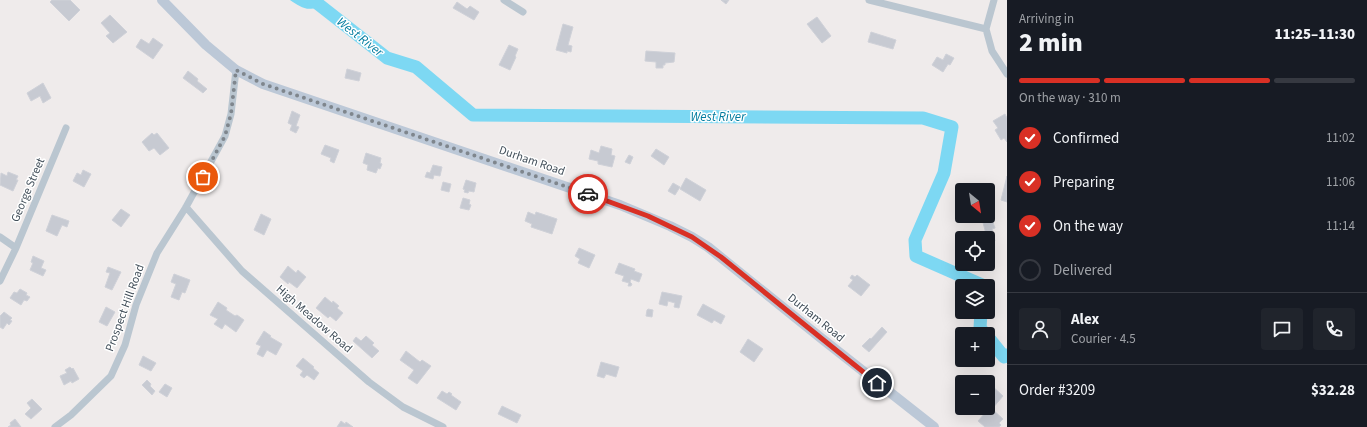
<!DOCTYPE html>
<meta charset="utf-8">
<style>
:root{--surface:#171b24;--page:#20242c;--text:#f1f3f6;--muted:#9ea1a6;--line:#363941;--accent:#d93025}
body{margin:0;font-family:"Source Sans 3",sans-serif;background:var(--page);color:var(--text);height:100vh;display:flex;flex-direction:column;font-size:15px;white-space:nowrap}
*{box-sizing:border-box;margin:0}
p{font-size:13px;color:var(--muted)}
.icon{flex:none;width:22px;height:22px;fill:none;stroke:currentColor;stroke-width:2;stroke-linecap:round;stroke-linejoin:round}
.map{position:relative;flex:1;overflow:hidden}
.details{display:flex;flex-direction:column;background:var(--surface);width:360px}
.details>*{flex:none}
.needle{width:26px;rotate:150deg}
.buttons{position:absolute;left:955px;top:183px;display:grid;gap:8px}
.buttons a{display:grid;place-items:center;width:40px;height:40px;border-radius:4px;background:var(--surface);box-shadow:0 4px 16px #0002;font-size:20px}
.pin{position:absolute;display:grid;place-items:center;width:34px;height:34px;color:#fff;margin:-17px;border:2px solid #fff;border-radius:50%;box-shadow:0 1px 4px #0007}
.courier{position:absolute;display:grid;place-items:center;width:40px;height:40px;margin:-20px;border:3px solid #d93025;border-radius:50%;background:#fff;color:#222;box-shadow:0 1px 5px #0007}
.head em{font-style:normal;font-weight:800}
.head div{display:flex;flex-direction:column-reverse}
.head{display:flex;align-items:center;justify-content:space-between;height:68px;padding:0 12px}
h1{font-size:26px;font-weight:800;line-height:30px}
.bar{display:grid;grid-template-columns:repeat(4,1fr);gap:6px 4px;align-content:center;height:48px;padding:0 12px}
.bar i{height:5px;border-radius:3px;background:var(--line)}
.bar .on{background:var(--accent)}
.bar p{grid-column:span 4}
.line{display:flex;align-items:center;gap:10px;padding:0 12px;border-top:1px solid var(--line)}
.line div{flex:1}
.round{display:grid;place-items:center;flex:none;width:42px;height:42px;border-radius:4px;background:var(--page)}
ol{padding:0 12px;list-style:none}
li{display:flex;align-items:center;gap:12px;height:44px}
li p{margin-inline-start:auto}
li .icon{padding:4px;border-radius:50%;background:var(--accent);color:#fff;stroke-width:4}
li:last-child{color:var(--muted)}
li i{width:22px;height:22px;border:2px solid var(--line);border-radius:50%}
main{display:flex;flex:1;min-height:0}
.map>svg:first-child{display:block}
.water{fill:#7dd8f3}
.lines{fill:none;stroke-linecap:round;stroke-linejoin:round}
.river{stroke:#7dd8f3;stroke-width:13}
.building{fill:#c7cad2;stroke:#cfd1d8}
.minor{stroke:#bac6d0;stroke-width:7}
.secondary{stroke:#bcc8d7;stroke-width:10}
.done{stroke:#7f868d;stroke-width:4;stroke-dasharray:0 7.2}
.route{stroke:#d93025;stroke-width:5}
.labels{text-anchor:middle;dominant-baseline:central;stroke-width:3;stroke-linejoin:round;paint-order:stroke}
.street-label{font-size:12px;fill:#424f5a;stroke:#fff}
.water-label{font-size:13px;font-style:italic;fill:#027c9f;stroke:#fff}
</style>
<main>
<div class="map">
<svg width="1007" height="427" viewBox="0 0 1007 427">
<rect width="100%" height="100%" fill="#efebeb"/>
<path class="water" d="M 290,0 L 318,0 L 319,2 L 317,7 C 307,12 299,6 290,0 Z"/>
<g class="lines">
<path class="river" d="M 313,0 L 387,58 L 416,67 L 473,115 L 923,118 L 952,127 L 944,173 L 915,240 L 916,256 L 982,285 L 982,286
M 981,312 L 980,328 L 985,334
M 988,337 L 1004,357 L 1007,355"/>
</g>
<path class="building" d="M 52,0 L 70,0 L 80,10 L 69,21 L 50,2 Z
M 721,0 L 729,0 L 726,4 Z
M 457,2 L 467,9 L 470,6 L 479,12 L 474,20 L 453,8 Z
M 110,15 L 127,32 L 113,43 L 106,36 L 110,33 L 101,23 Z
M 817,17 L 831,36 L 822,43 L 807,24 Z
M 563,24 L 573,27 L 568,45 L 572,46 L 571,52 L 567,51 L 567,53 L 556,50 Z
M 871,32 L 896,40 L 893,49 L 868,42 Z
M 153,38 L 163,45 L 153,59 L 136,47 L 141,39 L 149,44 Z
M 509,45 L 518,49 L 515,56 L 516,57 L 510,70 L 499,65 Z
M 646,51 L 675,53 L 674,62 L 665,63 L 665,65 L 663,65 L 663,68 L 656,68 L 656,62 L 645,61 Z
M 946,54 L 954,58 L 950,65 L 948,64 L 943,72 L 932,65 L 937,57 L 943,60 Z
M 347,69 L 361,73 L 359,81 L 345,78 Z
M 188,71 L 198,79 L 197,81 L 207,89 L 203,93 L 183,78 Z
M 43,83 L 51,98 L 43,103 L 40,96 L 31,101 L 27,93 Z
M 292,111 L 300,115 L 296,126 L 299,127 L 296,133 L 290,130 L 292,125 L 288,123 Z
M 1005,114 L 1007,118 L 1007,142 L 1004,138 L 1001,140 L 995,130 L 998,128 L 993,121 Z
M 152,133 L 154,135 L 157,133 L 169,148 L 160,155 L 154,148 L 149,151 L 142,142 Z
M 325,145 L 339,150 L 334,163 L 330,161 L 331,158 L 321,154 Z
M 601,146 L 612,149 L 611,155 L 615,156 L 612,167 L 598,164 L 598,161 L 589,159 L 591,150 L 599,153 Z
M 656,149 L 669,157 L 664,165 L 651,156 Z
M 366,153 L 381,158 L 380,163 L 382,164 L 380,169 L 378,168 L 376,173 L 367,170 L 368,165 L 363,163 Z
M 629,155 L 633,157 L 630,164 L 625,162 Z
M 433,165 L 442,167 L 440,176 L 434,175 L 433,179 L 425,177 L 427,172 L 430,173 Z
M 83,170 L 91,174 L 84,187 L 73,181 L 77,173 L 81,175 Z
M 8,172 L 18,176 L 16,180 L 18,180 L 13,191 L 0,185 L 1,173 L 7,176 Z
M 1007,176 L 1007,202 L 1001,200 Z
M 686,178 L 706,190 L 700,201 L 680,189 Z
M 466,180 L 476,183 L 474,192 L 469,191 L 468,193 L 464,192 L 465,190 L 463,189 Z
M 443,182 L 451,184 L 449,192 L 441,190 Z
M 673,183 L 680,187 L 675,195 L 668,191 Z
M 463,198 L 470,200 L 469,204 L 471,205 L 469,210 L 460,208 Z
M 121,209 L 130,215 L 121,227 L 112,220 Z
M 528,212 L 535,215 L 536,212 L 557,219 L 552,234 L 531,227 L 532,224 L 525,221 Z
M 261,214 L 271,219 L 264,235 L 254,230 Z
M 52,215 L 69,221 L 67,227 L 62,225 L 57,236 L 46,231 Z
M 991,217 L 995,228 L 992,229 L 995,241 L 988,243 L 988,238 L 985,238 L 984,235 L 985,235 L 985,230 L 982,219 Z
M 579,248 L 595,255 L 589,268 L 578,263 L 580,259 L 575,256 Z
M 33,256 L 44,261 L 41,268 L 46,270 L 43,276 L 30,270 L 33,263 L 31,262 Z
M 619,263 L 635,269 L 634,271 L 642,274 L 639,282 L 631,279 L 630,282 L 632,284 L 631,286 L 628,286 L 629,283 L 622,281 L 624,276 L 615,273 Z
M 288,266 L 296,273 L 298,270 L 306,277 L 297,288 L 289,282 L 288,284 L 280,277 Z
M 108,267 L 121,272 L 112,290 L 105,287 L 110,273 L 106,272 Z
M 174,274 L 190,280 L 185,293 L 182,292 L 179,300 L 171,297 L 176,284 L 171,282 Z
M 852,275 L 855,277 L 857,275 L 870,285 L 861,296 L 848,286 L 853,280 L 850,278 Z
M 20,289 L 27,293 L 26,295 L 30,297 L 27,301 L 24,300 L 21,305 L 10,298 L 14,292 L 17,293 Z
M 662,292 L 682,296 L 679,308 L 674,307 L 675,303 L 668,301 L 667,306 L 659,304 Z
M 325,297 L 332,303 L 333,301 L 339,306 L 337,308 L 343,313 L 336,321 L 330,316 L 328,318 L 316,308 Z
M 218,302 L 227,308 L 226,310 L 235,316 L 237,315 L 244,320 L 236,332 L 225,324 L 222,329 L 214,324 L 218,319 L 210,315 Z
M 703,304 L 725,316 L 721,324 L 714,320 L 712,323 L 697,315 Z
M 106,307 L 115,312 L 107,326 L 99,322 Z
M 648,309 L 653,310 L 652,317 L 646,316 L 647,310 Z
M 4,312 L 12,318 L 10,320 L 12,321 L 9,325 L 7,323 L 3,329 L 0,327 L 0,316 Z
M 882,327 L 887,332 L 869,352 L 862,346 L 870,338 L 871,339 Z
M 264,331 L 271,336 L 270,337 L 282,344 L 276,355 L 267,350 L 263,357 L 257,354 L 261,346 L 256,344 Z
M 366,336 L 374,343 L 372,345 L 379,351 L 372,358 L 353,341 L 356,337 L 361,341 Z
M 748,339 L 763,349 L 754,362 L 740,352 Z
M 406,351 L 420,362 L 422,360 L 431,366 L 417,384 L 408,378 L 414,370 L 400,360 Z
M 143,356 L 156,363 L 151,371 L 139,365 Z
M 303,358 L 314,367 L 313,368 L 319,373 L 314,380 L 307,375 L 304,378 L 300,375 L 303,371 L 296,366 Z
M 601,362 L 619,367 L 616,377 L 606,374 L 604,378 L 597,376 Z
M 70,367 L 72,369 L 73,368 L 79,379 L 72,383 L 71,381 L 64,385 L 60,376 L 67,373 L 65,370 Z
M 147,380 L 151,384 L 150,386 L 155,391 L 152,395 L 142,385 Z
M 165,384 L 172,388 L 167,397 L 159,392 Z
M 991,385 L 1003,396 L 992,409 L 1003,419 L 999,423 L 1001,425 L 999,427 L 985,427 L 978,421 L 986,412 L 982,409 L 988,408 L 988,388 Z
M 442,391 L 447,394 L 449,392 L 452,394 L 451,395 L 461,402 L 456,410 L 437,398 Z
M 32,399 L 42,409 L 31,419 L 25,414 L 31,408 L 27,403 Z
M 502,406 L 521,415 L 517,423 L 498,414 Z
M 15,419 L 21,427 L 8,427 L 11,425 L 10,423 Z
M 341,421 L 345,424 L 346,422 L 353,427 L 337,427 Z"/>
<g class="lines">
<path class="minor" d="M 504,0 L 523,12
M 869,0 L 986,29
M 994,0 L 986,29 L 992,51 L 1007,74
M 186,207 L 242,271 L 369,382 L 403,407 L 443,427
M 0,237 L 16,248
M 0,281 L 16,248 L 66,128
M 55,427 L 71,415 L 111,376 L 125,345 L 136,305 L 157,253 L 186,207 L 225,136 L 231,114 L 236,70"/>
<path class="secondary" d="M 162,0 L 206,45 L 236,70 L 263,84 L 620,205 L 670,226 L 692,237 L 708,247 L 821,338 L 934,427"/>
</g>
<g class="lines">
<path class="done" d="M 203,177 L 225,136 L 231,114 L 236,70 L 263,84 L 588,194"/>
<path class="route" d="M 588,194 L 648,216 L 692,237 L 721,257 L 821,338 L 877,383"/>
</g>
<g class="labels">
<g class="street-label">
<text transform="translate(532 161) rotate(19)">Durham Road</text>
<text transform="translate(28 190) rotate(-67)">George Street</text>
<text transform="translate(125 308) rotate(-70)">Prospect Hill Road</text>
<text transform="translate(816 318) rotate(39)">Durham Road</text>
<text transform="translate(314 319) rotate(41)">High Meadow Road</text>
</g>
<g class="water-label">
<text transform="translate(360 37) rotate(38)">West River</text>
<text x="718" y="117">West River</text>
</g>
</g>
</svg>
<div class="buttons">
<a><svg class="needle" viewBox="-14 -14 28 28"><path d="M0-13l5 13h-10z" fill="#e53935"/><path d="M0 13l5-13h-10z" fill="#9ea1a6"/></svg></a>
<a><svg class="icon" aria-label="locate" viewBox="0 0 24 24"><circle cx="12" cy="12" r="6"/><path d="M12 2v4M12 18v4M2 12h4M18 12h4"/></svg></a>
<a><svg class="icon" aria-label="layers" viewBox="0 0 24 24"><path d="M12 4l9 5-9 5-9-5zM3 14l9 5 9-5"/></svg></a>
<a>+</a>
<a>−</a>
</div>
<div class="pin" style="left:203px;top:177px;background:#ea580c"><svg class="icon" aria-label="bag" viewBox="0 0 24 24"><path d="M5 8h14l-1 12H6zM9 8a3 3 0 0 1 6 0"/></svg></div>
<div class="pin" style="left:877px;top:383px;background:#1f2937"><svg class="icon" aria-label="home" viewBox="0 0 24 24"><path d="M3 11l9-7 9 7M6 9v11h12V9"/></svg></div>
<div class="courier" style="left:588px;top:194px"><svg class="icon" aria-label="car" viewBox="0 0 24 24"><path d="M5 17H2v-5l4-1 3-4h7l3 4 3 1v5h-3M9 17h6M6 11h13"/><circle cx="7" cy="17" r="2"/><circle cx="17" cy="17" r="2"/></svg></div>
</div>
<section class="details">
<div class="head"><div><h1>2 min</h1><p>Arriving in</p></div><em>11:25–11:30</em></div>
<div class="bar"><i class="on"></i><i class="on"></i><i class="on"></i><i></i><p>On the way · 310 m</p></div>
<ol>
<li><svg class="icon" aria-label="check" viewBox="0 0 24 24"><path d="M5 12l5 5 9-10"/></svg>Confirmed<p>11:02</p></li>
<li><svg class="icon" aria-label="check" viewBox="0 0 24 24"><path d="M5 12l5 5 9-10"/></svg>Preparing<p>11:06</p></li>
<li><svg class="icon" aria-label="check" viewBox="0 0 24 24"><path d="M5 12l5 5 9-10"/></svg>On the way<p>11:14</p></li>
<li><i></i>Delivered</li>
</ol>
<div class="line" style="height:72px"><a class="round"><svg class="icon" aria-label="person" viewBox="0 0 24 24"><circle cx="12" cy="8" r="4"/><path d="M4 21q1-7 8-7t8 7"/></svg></a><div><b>Alex</b><p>Courier · 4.5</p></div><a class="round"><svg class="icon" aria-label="chat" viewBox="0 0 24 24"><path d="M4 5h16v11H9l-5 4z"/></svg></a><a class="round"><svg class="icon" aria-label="phone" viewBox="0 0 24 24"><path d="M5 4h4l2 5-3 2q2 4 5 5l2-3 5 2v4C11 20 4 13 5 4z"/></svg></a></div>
<div class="line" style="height:52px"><div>Order #3209</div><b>$32.28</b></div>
</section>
</main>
